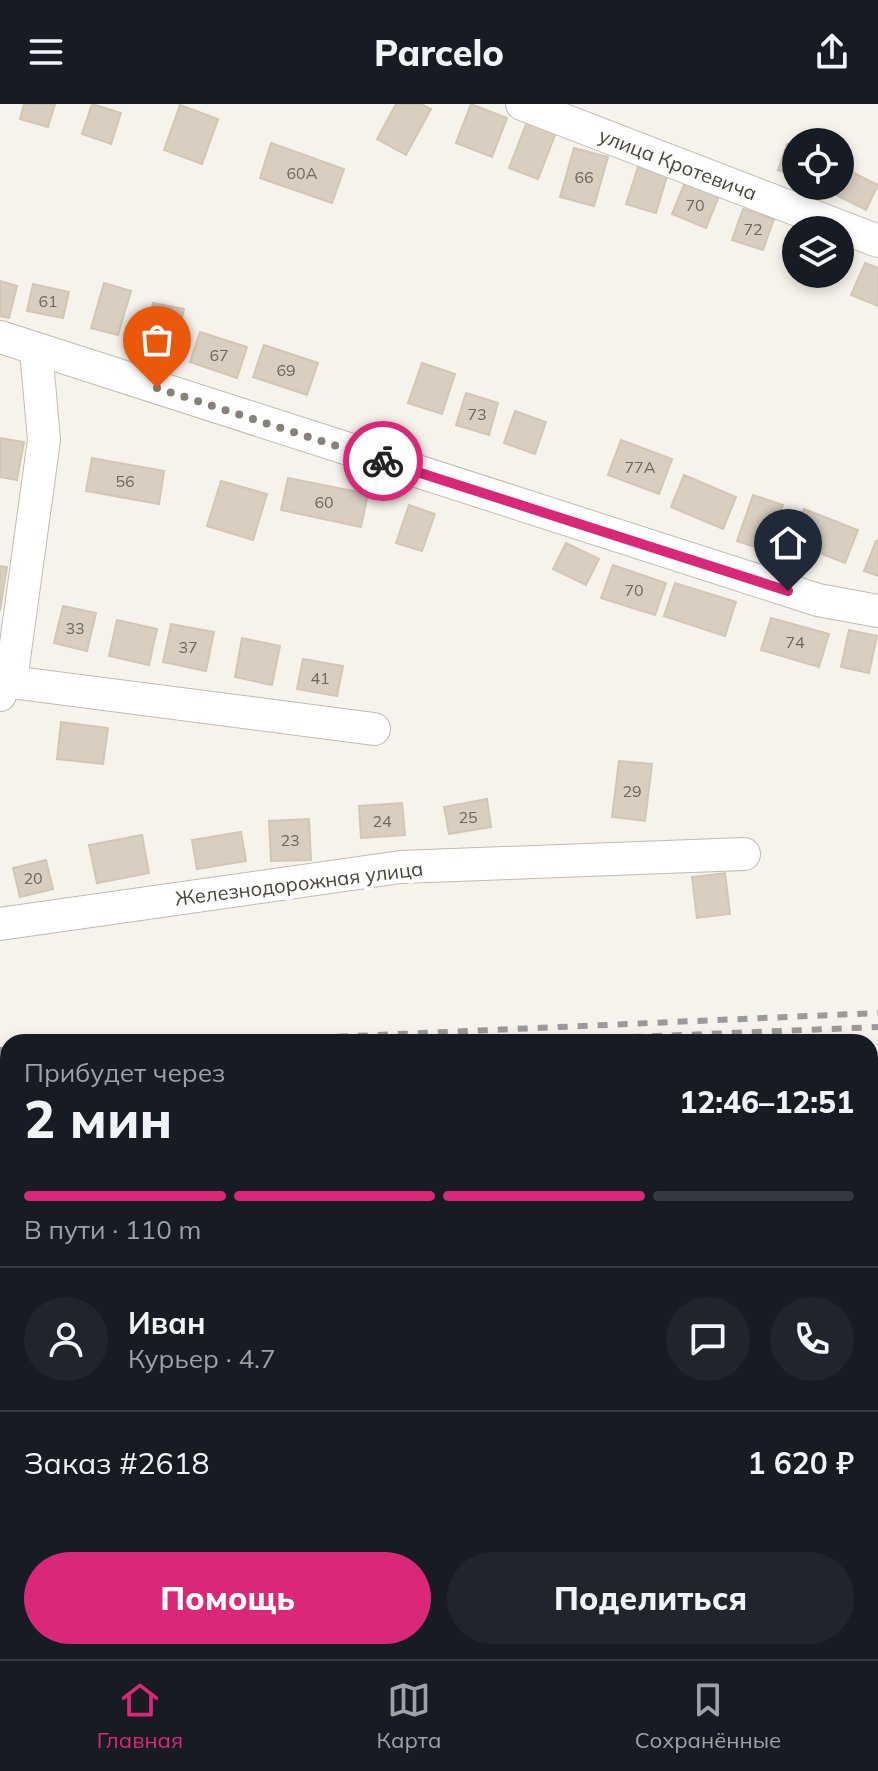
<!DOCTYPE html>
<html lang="ru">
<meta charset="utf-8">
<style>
:root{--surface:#171b24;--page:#20242c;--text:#f1f3f6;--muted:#9ea1a6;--line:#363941;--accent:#db2777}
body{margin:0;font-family:Mulish,sans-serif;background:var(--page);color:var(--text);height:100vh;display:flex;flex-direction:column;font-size:30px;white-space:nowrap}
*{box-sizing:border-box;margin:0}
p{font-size:26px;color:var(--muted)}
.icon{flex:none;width:44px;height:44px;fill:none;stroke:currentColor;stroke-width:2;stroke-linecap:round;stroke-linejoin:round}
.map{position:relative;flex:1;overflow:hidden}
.sheet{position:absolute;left:0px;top:930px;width:878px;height:626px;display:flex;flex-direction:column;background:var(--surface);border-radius:24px 24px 0 0;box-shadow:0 4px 12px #0003}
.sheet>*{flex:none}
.tools{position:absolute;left:782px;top:24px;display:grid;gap:16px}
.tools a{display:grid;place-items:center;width:72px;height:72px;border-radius:50%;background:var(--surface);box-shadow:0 4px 12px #0003;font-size:40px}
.pin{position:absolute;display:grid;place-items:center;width:68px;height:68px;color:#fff;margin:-82px -34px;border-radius:50% 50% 50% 0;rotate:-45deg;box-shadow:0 0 8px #0007}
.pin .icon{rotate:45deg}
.courier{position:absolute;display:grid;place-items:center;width:80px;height:80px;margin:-40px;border:6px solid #db2777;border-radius:50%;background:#fff;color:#222;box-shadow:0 2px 10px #0007}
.head em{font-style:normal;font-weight:800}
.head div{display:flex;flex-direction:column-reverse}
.head{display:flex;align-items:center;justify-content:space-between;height:136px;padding:0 24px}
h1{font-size:52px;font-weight:800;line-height:60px}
.bar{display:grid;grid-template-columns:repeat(4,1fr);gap:12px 8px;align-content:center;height:96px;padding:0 24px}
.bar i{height:10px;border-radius:6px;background:var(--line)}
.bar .on{background:var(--accent)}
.bar p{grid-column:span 4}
.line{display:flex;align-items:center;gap:20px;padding:0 24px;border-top:2px solid var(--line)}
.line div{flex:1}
.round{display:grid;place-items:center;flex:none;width:84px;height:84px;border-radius:42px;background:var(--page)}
.button{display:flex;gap:16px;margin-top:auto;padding:16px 24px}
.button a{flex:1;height:92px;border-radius:48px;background:var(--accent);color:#fff;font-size:32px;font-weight:800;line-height:92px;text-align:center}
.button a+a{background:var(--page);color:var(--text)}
header{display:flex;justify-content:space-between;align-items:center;height:104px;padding:0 24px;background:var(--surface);font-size:36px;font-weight:800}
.tab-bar{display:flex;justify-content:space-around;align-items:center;height:112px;border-top:2px solid var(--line);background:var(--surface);font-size:22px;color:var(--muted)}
.tab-bar a{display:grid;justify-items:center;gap:4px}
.tab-bar .on{color:var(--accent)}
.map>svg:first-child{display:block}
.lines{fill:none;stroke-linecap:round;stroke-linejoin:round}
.river{stroke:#a9d4f2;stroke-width:46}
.building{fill:#d8cfc1;stroke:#d3c7b4;stroke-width:2}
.minor-casing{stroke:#c2bbae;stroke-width:34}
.minor{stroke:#fff;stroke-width:32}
.rail{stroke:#9a9a9a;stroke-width:6;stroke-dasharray:10 10;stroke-linecap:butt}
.done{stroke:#878178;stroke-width:8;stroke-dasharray:0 14.4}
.route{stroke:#db2777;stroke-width:10}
.labels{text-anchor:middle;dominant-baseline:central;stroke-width:8;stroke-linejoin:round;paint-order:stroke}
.number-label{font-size:16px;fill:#6e675b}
.street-label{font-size:20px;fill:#4b4439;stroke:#fff}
</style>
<header><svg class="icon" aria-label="menu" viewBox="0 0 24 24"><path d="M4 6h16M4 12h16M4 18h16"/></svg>Parcelo<svg class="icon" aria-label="share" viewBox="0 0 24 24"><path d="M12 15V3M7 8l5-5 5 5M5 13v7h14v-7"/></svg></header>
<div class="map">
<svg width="878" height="1555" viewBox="0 0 878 1555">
<rect width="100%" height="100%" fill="#f6f3ec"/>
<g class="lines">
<path class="river" d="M 870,1416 L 878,1417
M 0,1420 L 8,1421"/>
</g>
<path class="building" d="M 24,0 L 55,0 L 48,23 L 20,15 Z
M 92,0 L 121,9 L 111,40 L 82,30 Z
M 396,0 L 421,0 L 431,5 L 406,51 L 377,35 Z
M 471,0 L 507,14 L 492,53 L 456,39 Z
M 180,1 L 218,15 L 202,60 L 164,46 Z
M 528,15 L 557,26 L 538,75 L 509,64 Z
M 271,39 L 344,65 L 332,99 L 260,74 Z
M 787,40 L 796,43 L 796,72 L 778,66 Z
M 574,44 L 608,53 L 594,102 L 560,93 Z
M 840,62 L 878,81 L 866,106 L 826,86 L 828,82 L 840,82 Z
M 638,63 L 667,72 L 656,109 L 626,100 Z
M 685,78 L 719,92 L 706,124 L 672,110 Z
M 743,105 L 774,115 L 763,146 L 732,136 Z
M 796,137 L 796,160 L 787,156 Z
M 865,159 L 878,164 L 878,202 L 851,191 Z
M 0,177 L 17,182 L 9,214 L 0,212 Z
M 104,179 L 131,187 L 118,231 L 91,224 Z
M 33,180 L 69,188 L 63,214 L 27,207 Z
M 153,199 L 184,205 L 174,250 L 143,243 Z
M 200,228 L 247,243 L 237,274 L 190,258 Z
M 264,241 L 318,259 L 307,291 L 253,273 Z
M 422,259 L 455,270 L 442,310 L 408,299 Z
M 466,289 L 498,299 L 489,331 L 456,321 Z
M 515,307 L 546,318 L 535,350 L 504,339 Z
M 0,334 L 24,338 L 17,376 L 0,373 Z
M 621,336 L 672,355 L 659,390 L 608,371 Z
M 92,354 L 164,367 L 159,400 L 86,387 Z
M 684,371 L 736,393 L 723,425 L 671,403 Z
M 288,374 L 368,390 L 361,423 L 281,406 Z
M 221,377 L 267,390 L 253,436 L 207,422 Z
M 753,391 L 783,401 L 767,447 L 737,437 Z
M 409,401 L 435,410 L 422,447 L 396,439 Z
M 804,405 L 858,426 L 845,459 L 791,438 Z
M 876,437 L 878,437 L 878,472 L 864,467 Z
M 566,439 L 599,455 L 586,481 L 553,465 Z
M 613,461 L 666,479 L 655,511 L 601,494 Z
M 0,462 L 7,463 L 0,507 Z
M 675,479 L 736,498 L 725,532 L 664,512 Z
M 63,502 L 96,509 L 87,547 L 54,539 Z
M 771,514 L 829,530 L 819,563 L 761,546 Z
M 117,516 L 157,525 L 149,561 L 109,552 Z
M 171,520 L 214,528 L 206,567 L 163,558 Z
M 849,526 L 877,532 L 869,569 L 841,563 Z
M 242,534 L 280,542 L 272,581 L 235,573 Z
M 303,555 L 343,562 L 337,592 L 297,585 Z
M 61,618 L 108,624 L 103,660 L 57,655 Z
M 619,657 L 652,660 L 645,717 L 612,713 Z
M 487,695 L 491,723 L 449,730 L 444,703 Z
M 402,699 L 405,731 L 361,734 L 359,702 Z
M 309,715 L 311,756 L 271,757 L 269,717 Z
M 241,728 L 246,757 L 197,765 L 192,736 Z
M 142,731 L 149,769 L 97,779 L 89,741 Z
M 46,756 L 53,785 L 20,793 L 13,764 Z
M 725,769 L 730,810 L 697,814 L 692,773 Z
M 8,1151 L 8,1186 L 1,1184 Z"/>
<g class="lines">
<defs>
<path id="minor" d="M 522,0 L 878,137
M 0,233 L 818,496 L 878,507
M 3,577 L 374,625
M 0,591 L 3,577 L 12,569 L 44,336 L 36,246
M 0,820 L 401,763 L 744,750
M 0,995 L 8,994
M 870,995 L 878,995"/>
</defs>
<use href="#minor" class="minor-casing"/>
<use href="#minor" class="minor"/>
<path class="rail" d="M 218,938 L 878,909
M 512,938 L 878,923
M 0,946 L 8,946
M 0,959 L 8,958"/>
</g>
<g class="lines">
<path class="done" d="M 157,284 L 383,357"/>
<path class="route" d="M 383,357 L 788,487"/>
</g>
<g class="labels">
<g class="number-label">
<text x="302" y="69">60А</text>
<text x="584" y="73">66</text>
<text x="695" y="101">70</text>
<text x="753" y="125">72</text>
<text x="48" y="197">61</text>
<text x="219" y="251">67</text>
<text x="286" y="266">69</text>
<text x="477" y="310">73</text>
<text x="640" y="363">77А</text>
<text x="125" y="377">56</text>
<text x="324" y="398">60</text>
<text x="634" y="486">70</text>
<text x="75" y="524">33</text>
<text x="795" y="538">74</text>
<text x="188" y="543">37</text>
<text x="320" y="574">41</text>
<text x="632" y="687">29</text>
<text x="468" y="713">25</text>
<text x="382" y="717">24</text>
<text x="290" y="736">23</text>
<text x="33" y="774">20</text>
</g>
<g class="street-label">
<text transform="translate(678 60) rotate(21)">улица Кротевича</text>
<text transform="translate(299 779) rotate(-7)">Железнодорожная улица</text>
</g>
</g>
</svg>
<div class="tools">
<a><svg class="icon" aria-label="locate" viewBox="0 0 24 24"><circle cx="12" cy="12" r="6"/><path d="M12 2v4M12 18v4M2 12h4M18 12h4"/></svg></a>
<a><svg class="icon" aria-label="layers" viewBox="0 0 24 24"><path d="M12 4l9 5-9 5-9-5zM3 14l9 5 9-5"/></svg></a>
</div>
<div class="pin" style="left:157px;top:284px;background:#ea580c"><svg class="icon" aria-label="bag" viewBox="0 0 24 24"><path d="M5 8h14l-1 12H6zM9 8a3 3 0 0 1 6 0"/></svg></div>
<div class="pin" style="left:788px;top:487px;background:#1f2937"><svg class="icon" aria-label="home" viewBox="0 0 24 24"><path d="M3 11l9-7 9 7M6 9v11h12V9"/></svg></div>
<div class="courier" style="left:383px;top:357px"><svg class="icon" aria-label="bike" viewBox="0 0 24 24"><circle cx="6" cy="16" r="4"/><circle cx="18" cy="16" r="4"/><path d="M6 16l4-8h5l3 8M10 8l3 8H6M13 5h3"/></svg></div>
<section class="sheet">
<div class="head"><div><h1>2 мин</h1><p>Прибудет через</p></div><em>12:46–12:51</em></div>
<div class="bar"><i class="on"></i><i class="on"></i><i class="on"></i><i></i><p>В пути · 110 m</p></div>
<div class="line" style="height:144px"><a class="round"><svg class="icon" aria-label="person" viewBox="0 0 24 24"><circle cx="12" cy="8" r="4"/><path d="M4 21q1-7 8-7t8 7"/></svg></a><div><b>Иван</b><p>Курьер · 4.7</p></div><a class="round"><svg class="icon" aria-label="chat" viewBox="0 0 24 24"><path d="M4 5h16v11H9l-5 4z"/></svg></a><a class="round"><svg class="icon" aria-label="phone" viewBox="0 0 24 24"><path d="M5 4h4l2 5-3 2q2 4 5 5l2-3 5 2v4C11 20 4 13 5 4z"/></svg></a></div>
<div class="line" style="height:104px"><div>Заказ #2618</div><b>1 620 ₽</b></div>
<div class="button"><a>Помощь</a><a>Поделиться</a></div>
</section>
</div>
<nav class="tab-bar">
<a class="on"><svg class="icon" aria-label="home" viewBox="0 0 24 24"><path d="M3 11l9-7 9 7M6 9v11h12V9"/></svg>Главная</a>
<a><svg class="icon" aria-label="map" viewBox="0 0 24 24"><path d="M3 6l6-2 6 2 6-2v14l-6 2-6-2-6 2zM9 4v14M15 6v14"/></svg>Карта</a>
<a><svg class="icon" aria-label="saved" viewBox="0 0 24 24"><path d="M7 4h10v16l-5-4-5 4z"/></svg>Сохранённые</a>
</nav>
